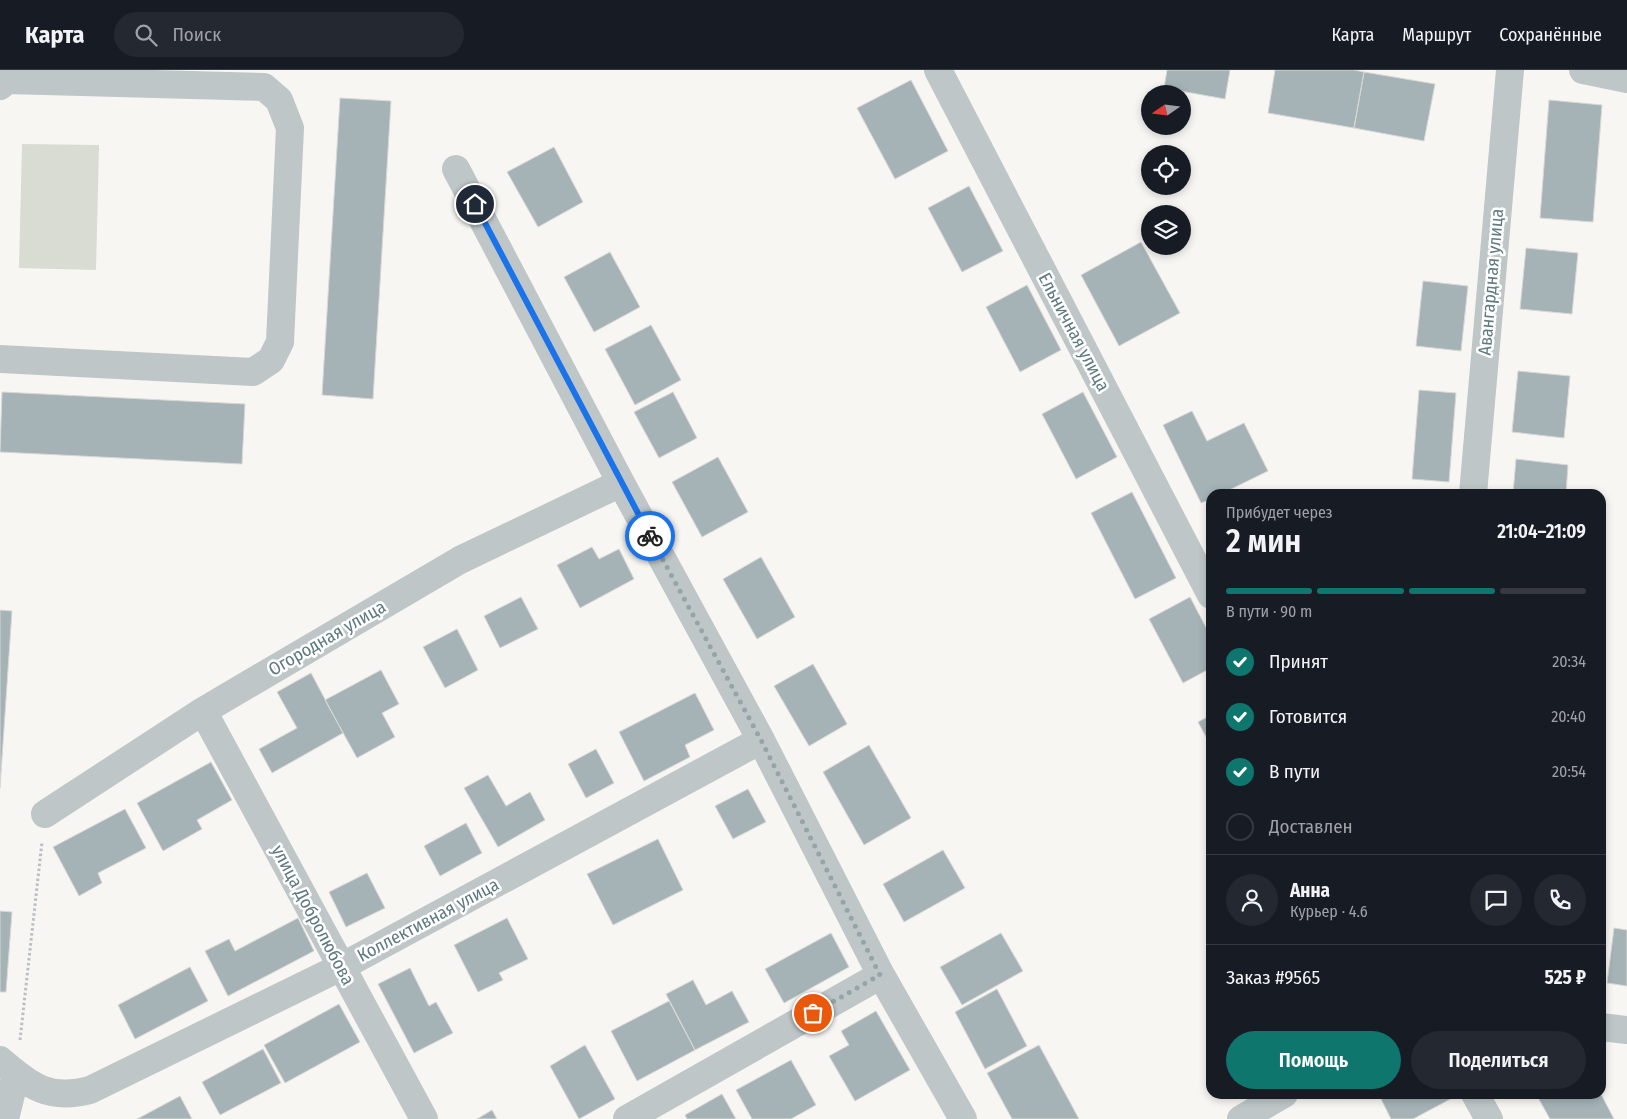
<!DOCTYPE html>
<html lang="ru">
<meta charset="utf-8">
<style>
:root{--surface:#171b24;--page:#242831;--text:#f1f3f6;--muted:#9ea1a6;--line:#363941;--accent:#0f766e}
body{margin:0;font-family:"Fira Sans Condensed",sans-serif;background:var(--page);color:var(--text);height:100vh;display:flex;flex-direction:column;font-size:19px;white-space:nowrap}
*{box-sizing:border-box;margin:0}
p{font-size:16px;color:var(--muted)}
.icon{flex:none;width:28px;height:28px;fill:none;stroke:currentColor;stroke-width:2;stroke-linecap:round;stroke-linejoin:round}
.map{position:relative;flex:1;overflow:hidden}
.side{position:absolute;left:1206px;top:419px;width:400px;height:610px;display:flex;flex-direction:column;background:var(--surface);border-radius:15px;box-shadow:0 2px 8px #0003}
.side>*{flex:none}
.needle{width:32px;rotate:256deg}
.controls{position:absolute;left:1141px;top:15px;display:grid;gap:10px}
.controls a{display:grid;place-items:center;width:50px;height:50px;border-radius:50%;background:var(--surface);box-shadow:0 2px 8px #0003;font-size:25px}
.pin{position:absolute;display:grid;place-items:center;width:42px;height:42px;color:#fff;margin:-21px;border:2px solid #fff;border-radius:50%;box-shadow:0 1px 5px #0007}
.courier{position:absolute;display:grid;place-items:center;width:50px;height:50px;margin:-25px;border:4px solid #1a73e8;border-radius:50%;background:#fff;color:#222;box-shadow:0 1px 6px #0007}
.summary em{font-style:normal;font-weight:600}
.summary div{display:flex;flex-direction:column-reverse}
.summary{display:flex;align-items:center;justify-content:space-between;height:85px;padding:0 20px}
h1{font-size:32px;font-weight:600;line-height:38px}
.bar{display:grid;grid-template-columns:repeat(4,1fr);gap:8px 5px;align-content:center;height:60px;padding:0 20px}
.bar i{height:6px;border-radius:4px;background:var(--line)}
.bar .current{background:var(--accent)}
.bar p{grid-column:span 4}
.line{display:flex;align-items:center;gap:12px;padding:0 20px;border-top:1px solid var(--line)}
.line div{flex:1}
.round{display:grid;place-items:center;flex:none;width:52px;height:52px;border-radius:26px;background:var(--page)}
ol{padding:0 20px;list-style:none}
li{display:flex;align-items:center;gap:15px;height:55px}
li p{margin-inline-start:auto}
li .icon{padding:5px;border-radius:50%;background:var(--accent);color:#fff;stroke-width:4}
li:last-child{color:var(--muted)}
li i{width:28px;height:28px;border:2px solid var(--line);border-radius:50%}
.cta{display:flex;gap:10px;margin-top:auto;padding:10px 20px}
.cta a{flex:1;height:58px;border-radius:30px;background:var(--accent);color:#fff;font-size:20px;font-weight:600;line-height:58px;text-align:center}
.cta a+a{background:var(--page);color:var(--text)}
header{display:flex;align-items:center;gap:30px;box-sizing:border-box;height:70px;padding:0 25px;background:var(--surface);border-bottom:1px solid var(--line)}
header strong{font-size:24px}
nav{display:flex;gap:28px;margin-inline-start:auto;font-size:18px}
.search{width:350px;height:45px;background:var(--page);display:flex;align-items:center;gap:12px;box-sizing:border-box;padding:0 18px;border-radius:28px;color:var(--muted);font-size:19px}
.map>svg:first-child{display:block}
.green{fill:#d8dcd2}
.building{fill:#a5b3b6;stroke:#d8d8d6}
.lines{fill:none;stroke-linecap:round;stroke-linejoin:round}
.path{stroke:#b9bec0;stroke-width:3;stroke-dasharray:2.5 2.5;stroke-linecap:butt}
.minor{stroke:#bfc6c8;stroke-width:28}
.done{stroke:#94a5a9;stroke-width:5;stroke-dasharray:0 9}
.route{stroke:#1a73e8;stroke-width:6}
.labels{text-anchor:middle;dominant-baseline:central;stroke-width:5;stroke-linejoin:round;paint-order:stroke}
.street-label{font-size:18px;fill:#5f7981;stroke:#fff}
</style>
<header>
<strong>Карта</strong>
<div class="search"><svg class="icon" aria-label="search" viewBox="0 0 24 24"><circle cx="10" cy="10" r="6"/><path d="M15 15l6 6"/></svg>Поиск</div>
<nav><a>Карта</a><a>Маршрут</a><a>Сохранённые</a></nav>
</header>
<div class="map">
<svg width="1627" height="1049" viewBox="0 0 1627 1049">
<rect width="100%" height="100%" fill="#f7f6f3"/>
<path class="green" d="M 22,74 L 99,75 L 96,200 L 19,198 Z"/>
<path class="building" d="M 1167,0 L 1230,0 L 1225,29 L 1164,18 Z
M 1275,0 L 1354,0 L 1364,2 L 1354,58 L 1268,43 Z
M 1364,2 L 1435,14 L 1424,71 L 1354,58 Z
M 911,10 L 948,81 L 895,109 L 857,38 Z
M 340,28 L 391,31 L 373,329 L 322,325 Z
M 1549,30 L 1602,35 L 1593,152 L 1540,148 Z
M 554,77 L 583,132 L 538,157 L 507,102 Z
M 969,116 L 1003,181 L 962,202 L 928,138 Z
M 1141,172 L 1180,243 L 1119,276 L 1081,205 Z
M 1526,178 L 1578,183 L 1572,244 L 1520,239 Z
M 610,182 L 640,237 L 594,262 L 564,207 Z
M 1423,211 L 1468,216 L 1461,281 L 1416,276 Z
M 1027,215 L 1061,280 L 1020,302 L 986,237 Z
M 651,255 L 681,310 L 635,335 L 605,279 Z
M 1518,301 L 1570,306 L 1564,368 L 1512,362 Z
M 1419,320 L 1456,323 L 1449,412 L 1412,409 Z
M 2,322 L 245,334 L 242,394 L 0,382 Z
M 673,322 L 697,368 L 659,388 L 634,342 Z
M 1083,322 L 1117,387 L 1076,409 L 1042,344 Z
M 1192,341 L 1207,371 L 1244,353 L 1268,401 L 1221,424 L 1211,424 L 1211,429 L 1201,433 L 1163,355 Z
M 718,387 L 748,442 L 702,467 L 672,412 Z
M 1516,389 L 1568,395 L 1566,424 L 1513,424 Z
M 1132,422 L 1176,508 L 1135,529 L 1091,443 Z
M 592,477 L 599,489 L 619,479 L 634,509 L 580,538 L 557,495 Z
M 761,487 L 795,547 L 757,569 L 723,509 Z
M 521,527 L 538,559 L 500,578 L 484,546 Z
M 1190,527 L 1211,567 L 1211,598 L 1183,613 L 1149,549 Z
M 0,540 L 12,541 L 0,718 Z
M 457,559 L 478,600 L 445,618 L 423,577 Z
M 813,594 L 847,654 L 809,676 L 774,616 Z
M 381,600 L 399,634 L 382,643 L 395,667 L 357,688 L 325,630 Z
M 311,603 L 343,663 L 272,703 L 259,679 L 297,658 L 277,622 Z
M 695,623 L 714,660 L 685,675 L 690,687 L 644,711 L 619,662 Z
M 1211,645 L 1211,676 L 1198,652 Z
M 869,675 L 911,748 L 864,775 L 823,702 Z
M 596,679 L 614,713 L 586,728 L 568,694 Z
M 211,692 L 232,730 L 197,750 L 202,759 L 163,781 L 137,733 Z
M 488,705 L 506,736 L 530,722 L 545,750 L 498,777 L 464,718 Z
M 748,719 L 766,752 L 733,769 L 715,736 Z
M 125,739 L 146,778 L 98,803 L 102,813 L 79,826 L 53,777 Z
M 466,753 L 482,783 L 440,806 L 424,776 Z
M 658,769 L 683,820 L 613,855 L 587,804 Z
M 943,780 L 965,818 L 904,852 L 883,814 Z
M 367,803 L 385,838 L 346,857 L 329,822 Z
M 0,841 L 12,842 L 6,922 L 0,922 Z
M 298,848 L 314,881 L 228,926 L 205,881 L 229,869 L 235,881 Z
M 507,848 L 528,889 L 499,903 L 503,910 L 478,922 L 454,875 Z
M 1614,858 L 1627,860 L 1627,916 L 1607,913 Z
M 831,863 L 849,897 L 784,933 L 765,899 Z
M 1001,863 L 1023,901 L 962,935 L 940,897 Z
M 190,897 L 208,931 L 135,969 L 118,935 Z
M 410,898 L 429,936 L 436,932 L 453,963 L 414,983 L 378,914 Z
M 693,910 L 706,935 L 732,921 L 749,952 L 695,980 L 666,924 Z
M 997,919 L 1027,976 L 985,999 L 955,942 Z
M 669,931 L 695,980 L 637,1011 L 611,961 Z
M 339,934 L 360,972 L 285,1013 L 264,975 Z
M 876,941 L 910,1000 L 855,1031 L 829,986 L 849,975 L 841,961 Z
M 585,975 L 615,1029 L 579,1049 L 550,996 Z
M 1039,975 L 1079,1049 L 1012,1049 L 987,1003 Z
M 263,979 L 281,1013 L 220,1045 L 202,1012 Z
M 791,990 L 816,1035 L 791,1049 L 752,1049 L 736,1020 Z
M 722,1024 L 736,1049 L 687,1049 L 685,1045 Z
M 1381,1024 L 1457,1024 L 1458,1025 L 1413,1049 L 1391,1049 L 1379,1025 Z
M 1536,1024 L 1601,1024 L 1614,1049 L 1550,1049 Z
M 180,1026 L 192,1049 L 137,1049 Z
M 492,1040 L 497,1049 L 477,1049 Z"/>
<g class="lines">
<path class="path" d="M 20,970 L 42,772"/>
<path class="minor" d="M 938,0 L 1211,525
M 1583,0 L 1627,9
M 0,16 L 7,10 L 264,17 L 279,30 L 290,58 L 280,272 L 271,290 L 253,302 L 0,289
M 456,99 L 621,413 L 761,670 L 881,905 L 963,1049
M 1473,424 L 1510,0
M 203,641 L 424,1049
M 45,744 L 203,641 L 460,490 L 621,413
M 1601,957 L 1627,960
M 0,990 C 30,1016 49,1031 90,1020 L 341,897 L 761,670
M 1475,1024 L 1489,1049
M 5,1049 L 16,1004
M 627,1049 L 881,905
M 1241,1049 L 1284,1024"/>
</g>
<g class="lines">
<path class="done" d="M 650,466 L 761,670 L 880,905 L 813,943"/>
<path class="route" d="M 475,134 L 650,466"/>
</g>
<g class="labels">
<g class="street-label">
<text transform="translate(1491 212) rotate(-85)">Авангардная улица</text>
<text transform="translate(1074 262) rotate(62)">Ельничная улица</text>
<text transform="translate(327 568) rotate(-30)">Огородная улица</text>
<text transform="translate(313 845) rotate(62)">улица Добролюбова</text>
<text transform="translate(428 850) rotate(-28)">Коллективная улица</text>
</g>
</g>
</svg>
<div class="controls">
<a><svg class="needle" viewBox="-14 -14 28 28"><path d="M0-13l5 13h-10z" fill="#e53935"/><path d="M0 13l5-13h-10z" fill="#9ea1a6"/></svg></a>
<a><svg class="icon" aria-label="locate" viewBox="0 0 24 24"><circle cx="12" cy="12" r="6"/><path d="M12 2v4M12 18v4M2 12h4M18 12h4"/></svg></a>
<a><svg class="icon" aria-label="layers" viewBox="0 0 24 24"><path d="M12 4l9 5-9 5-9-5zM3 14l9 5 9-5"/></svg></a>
</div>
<div class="pin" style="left:813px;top:943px;background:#ea580c"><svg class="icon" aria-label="bag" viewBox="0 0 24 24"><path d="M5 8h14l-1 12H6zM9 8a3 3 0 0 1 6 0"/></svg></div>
<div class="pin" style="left:475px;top:134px;background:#1f2937"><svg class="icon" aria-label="home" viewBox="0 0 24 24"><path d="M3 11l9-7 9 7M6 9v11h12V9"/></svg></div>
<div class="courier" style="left:650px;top:466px"><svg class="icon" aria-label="bike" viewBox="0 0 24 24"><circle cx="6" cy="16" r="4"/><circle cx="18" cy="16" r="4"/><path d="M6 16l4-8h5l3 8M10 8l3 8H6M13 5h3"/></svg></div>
<section class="side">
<div class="summary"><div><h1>2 мин</h1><p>Прибудет через</p></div><em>21:04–21:09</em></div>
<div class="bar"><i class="current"></i><i class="current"></i><i class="current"></i><i></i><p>В пути · 90 m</p></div>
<ol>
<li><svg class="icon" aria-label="check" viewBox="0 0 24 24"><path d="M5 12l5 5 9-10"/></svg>Принят<p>20:34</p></li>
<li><svg class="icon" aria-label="check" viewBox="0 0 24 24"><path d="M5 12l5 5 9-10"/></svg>Готовится<p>20:40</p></li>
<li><svg class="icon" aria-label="check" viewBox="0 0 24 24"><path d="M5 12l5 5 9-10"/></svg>В пути<p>20:54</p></li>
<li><i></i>Доставлен</li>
</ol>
<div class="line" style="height:90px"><a class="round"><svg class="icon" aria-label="person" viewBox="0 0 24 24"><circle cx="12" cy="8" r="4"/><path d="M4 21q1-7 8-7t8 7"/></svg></a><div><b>Анна</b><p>Курьер · 4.6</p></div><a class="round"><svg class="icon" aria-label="chat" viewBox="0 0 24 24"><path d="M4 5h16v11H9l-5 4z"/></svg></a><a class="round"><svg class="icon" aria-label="phone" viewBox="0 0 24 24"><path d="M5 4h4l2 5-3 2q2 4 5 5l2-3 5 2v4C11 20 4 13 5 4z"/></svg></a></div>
<div class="line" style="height:65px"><div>Заказ #9565</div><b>525 ₽</b></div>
<div class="cta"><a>Помощь</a><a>Поделиться</a></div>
</section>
</div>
